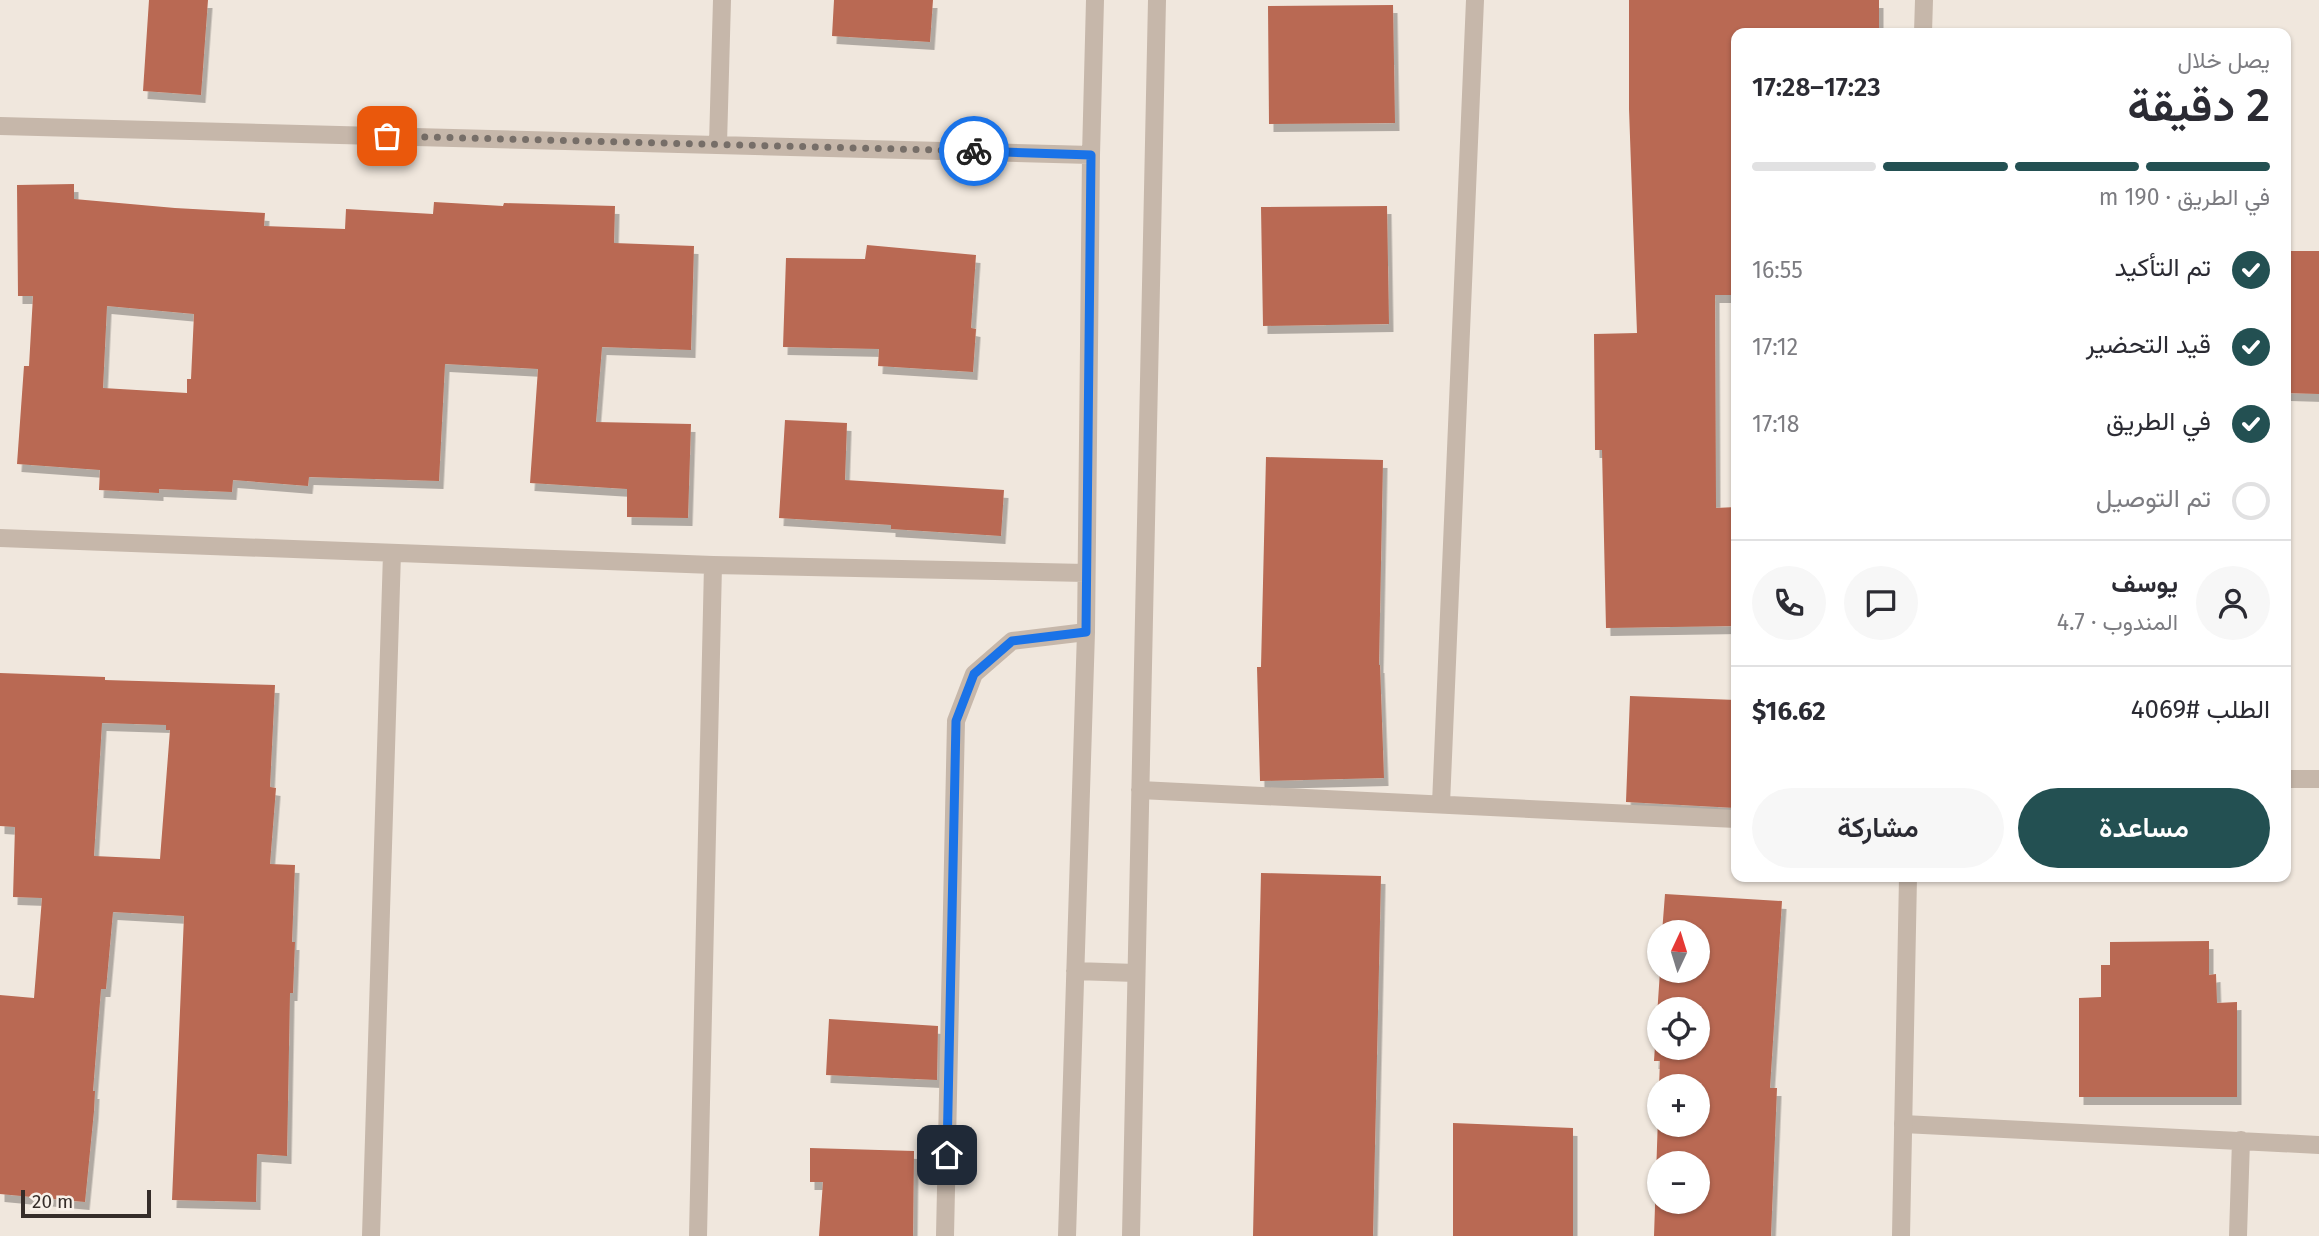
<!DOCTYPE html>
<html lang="ar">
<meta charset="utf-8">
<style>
:root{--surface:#fff;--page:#f7f7f7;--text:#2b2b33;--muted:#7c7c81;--line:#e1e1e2;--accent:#235052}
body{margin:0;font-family:"Fira Sans",Vazirmatn,sans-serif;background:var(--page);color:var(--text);direction:rtl;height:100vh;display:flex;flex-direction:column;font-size:26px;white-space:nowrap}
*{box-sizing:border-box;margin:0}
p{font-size:23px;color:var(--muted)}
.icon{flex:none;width:38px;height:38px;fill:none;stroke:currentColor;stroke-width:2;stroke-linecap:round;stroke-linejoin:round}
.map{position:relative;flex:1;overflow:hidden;direction:ltr}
.side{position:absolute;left:1731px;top:28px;width:560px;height:854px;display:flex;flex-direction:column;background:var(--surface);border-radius:14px;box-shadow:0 2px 5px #0004;direction:rtl}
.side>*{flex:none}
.needle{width:46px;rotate:4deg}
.fabs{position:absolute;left:1647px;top:920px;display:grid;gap:14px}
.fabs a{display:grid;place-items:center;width:63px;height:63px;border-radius:50%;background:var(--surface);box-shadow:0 2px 5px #0004;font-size:35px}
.scale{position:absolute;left:21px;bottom:18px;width:130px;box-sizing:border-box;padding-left:7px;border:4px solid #352d29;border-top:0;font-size:19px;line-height:24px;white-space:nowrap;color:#352d29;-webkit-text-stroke:5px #f8f1e9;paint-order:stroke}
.pin{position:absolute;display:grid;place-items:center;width:60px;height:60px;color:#fff;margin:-30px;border-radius:14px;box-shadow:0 4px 10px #0006}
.courier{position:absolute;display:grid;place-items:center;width:70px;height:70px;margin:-35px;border:5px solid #1a73e8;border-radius:50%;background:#fff;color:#222;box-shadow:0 2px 9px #0007}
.headline em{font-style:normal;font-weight:600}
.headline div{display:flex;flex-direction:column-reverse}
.headline{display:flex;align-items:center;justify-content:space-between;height:119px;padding:0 21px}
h1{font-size:46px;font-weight:600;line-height:52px}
.bar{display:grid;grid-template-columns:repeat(4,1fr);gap:10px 7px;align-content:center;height:84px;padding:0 21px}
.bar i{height:9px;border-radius:5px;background:var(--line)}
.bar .on{background:var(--accent)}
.bar p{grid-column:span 4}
.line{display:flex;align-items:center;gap:18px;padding:0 21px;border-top:2px solid var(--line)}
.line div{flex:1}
.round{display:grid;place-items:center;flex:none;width:74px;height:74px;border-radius:37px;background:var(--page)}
ol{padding:0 21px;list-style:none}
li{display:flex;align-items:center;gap:21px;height:77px}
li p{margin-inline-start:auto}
li .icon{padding:7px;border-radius:50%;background:var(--accent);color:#fff;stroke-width:4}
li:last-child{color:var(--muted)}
li i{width:38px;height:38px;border:4px solid var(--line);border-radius:50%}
.button{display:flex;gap:14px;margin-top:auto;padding:14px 21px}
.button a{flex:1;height:80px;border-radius:42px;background:var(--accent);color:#fff;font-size:28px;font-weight:600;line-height:80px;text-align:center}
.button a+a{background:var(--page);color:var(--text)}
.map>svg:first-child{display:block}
.building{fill:#b96952;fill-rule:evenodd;filter:url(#shadow)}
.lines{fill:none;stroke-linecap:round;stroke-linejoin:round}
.lane{stroke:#c6b7aa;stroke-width:18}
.street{stroke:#c6b7aa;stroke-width:18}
.done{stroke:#766e68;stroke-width:7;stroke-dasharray:0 12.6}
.route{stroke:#1a73e8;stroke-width:9}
</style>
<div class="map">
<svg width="2319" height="1236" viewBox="0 0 2319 1236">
<defs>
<filter id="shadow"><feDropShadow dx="4.5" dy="8" stdDeviation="0" flood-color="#0004"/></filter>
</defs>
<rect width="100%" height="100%" fill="#f0e7dd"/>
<path class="building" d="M 149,0 L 208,0 L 201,95 L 143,91 Z
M 834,0 L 933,0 L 930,42 L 832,36 Z
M 1629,0 L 1879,0 L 1879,33 L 1736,33 L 1736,295 L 1715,295 L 1716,508 L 1736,507 L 1736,626 L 1606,628 L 1602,450 L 1595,450 L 1594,334 L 1637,333 L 1629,109 Z
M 1393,5 L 1395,123 L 1269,124 L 1268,6 Z
M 74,184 L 74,199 L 175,208 L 265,213 L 264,226 L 345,229 L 346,209 L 433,214 L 434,202 L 503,206 L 504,203 L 615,206 L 614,243 L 694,246 L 691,350 L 602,347 L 596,422 L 691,424 L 688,518 L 627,517 L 627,489 L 530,483 L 538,369 L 445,364 L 439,481 L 309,477 L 308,486 L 233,480 L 232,492 L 159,489 L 159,493 L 99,490 L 100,470 L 17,464 L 24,366 L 29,366 L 33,296 L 18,296 L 17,185 ZM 107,306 L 194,314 L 191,379 L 187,379 L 187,393 L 103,388 Z
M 1387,206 L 1389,324 L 1263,326 L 1261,207 Z
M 867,245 L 976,255 L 971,328 L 976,329 L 973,372 L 878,366 L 879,349 L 783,347 L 786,258 L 865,259 Z
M 2286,251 L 2319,251 L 2319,394 L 2286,393 Z
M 785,420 L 847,423 L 845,480 L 1004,490 L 1001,536 L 891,529 L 891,525 L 779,518 Z
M 1266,457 L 1383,460 L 1379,665 L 1380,665 L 1384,778 L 1260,781 L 1257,667 L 1261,667 Z
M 0,673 L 105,677 L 105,680 L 275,685 L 270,787 L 276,788 L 270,864 L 295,865 L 292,942 L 295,942 L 293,993 L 290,993 L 287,1156 L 257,1154 L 256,1202 L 172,1200 L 184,916 L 113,912 L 106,989 L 101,989 L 93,1091 L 95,1091 L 94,1111 L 85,1202 L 0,1194 L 0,995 L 34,998 L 42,898 L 13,897 L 15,827 L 0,826 ZM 102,723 L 166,725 L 166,730 L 170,730 L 160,859 L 94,856 Z
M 1630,696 L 1736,700 L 1736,808 L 1626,802 Z
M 1261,873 L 1381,876 L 1373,1236 L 1253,1236 Z
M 1665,894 L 1782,901 L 1770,1088 L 1777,1088 L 1771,1236 L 1654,1236 L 1659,1087 L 1659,1125 L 1698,1125 L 1698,1087 L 1659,1087 L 1660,1061 L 1654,1061 L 1660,971 L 1698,971 L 1698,933 L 1662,933 ZM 1659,1010 L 1698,1010 L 1698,1048 L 1659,1048 ZM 1659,1164 L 1698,1164 L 1698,1202 L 1659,1202 Z
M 2209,941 L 2209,975 L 2216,974 L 2217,1003 L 2237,1002 L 2237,1097 L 2079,1097 L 2079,998 L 2101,997 L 2101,965 L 2110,965 L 2110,942 Z
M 829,1019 L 938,1026 L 937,1080 L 826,1075 Z
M 1453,1123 L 1573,1128 L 1573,1236 L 1453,1236 Z
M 810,1148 L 914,1151 L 913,1236 L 819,1236 L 823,1182 L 810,1182 Z"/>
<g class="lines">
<path class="lane" d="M 1903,1124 L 2319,1145
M 2238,1236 L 2241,1140"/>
<path class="street" d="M 1923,33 L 1924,0
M 0,126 L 1091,155
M 718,144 L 722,0
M 0,538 L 713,565 L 1086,573
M 2286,779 L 2319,779
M 1140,790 L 1736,819
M 1441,804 L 1475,0
M 1075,971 L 1136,973
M 371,1236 L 392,553
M 698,1236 L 713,565
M 945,1236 L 956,721 L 974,674 L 1012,641 L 1086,632
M 1067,1236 L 1086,632 L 1091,155 L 1095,0
M 1131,1236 L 1157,0
M 1901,1236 L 1908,877"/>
</g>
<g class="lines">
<path class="done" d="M 387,136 L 974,151"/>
<path class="route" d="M 947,1155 L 956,721 L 974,674 L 1012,641 L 1086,632 L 1091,155 L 974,151"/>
</g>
</svg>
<div class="fabs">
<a><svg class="needle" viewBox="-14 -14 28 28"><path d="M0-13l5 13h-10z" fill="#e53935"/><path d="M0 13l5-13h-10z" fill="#7c7c81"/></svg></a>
<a><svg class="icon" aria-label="locate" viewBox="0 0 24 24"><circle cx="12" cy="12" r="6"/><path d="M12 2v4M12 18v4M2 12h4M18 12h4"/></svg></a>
<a>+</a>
<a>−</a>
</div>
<div class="scale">20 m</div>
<div class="pin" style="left:387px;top:136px;background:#ea580c"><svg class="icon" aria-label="bag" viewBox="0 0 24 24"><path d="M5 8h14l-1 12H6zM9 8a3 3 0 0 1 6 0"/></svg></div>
<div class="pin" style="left:947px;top:1155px;background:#1f2937"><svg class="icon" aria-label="home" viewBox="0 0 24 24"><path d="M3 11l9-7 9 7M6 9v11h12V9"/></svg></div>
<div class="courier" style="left:974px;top:151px"><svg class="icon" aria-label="bike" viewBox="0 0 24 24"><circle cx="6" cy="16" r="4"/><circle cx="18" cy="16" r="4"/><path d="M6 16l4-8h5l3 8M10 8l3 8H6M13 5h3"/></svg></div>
<section class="side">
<div class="headline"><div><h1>2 دقيقة</h1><p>يصل خلال</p></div><em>17:23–17:28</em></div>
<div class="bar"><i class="on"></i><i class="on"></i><i class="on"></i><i></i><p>في الطريق · 190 m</p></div>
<ol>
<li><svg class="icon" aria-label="check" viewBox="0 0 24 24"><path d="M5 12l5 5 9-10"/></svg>تم التأكيد<p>16:55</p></li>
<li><svg class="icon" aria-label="check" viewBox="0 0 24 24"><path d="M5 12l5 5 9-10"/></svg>قيد التحضير<p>17:12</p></li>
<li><svg class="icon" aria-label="check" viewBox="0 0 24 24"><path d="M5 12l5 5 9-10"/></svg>في الطريق<p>17:18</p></li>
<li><i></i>تم التوصيل</li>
</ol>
<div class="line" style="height:126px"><a class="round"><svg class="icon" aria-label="person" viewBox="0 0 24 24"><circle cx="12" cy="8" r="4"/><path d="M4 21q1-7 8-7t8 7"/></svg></a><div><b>يوسف</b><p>المندوب · 4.7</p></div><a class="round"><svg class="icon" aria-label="chat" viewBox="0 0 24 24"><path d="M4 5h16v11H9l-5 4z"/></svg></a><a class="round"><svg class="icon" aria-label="phone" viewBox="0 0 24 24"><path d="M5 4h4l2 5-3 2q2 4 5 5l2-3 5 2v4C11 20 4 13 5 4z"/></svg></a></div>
<div class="line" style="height:91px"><div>الطلب #4069</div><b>$16.62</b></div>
<div class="button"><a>مساعدة</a><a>مشاركة</a></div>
</section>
</div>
